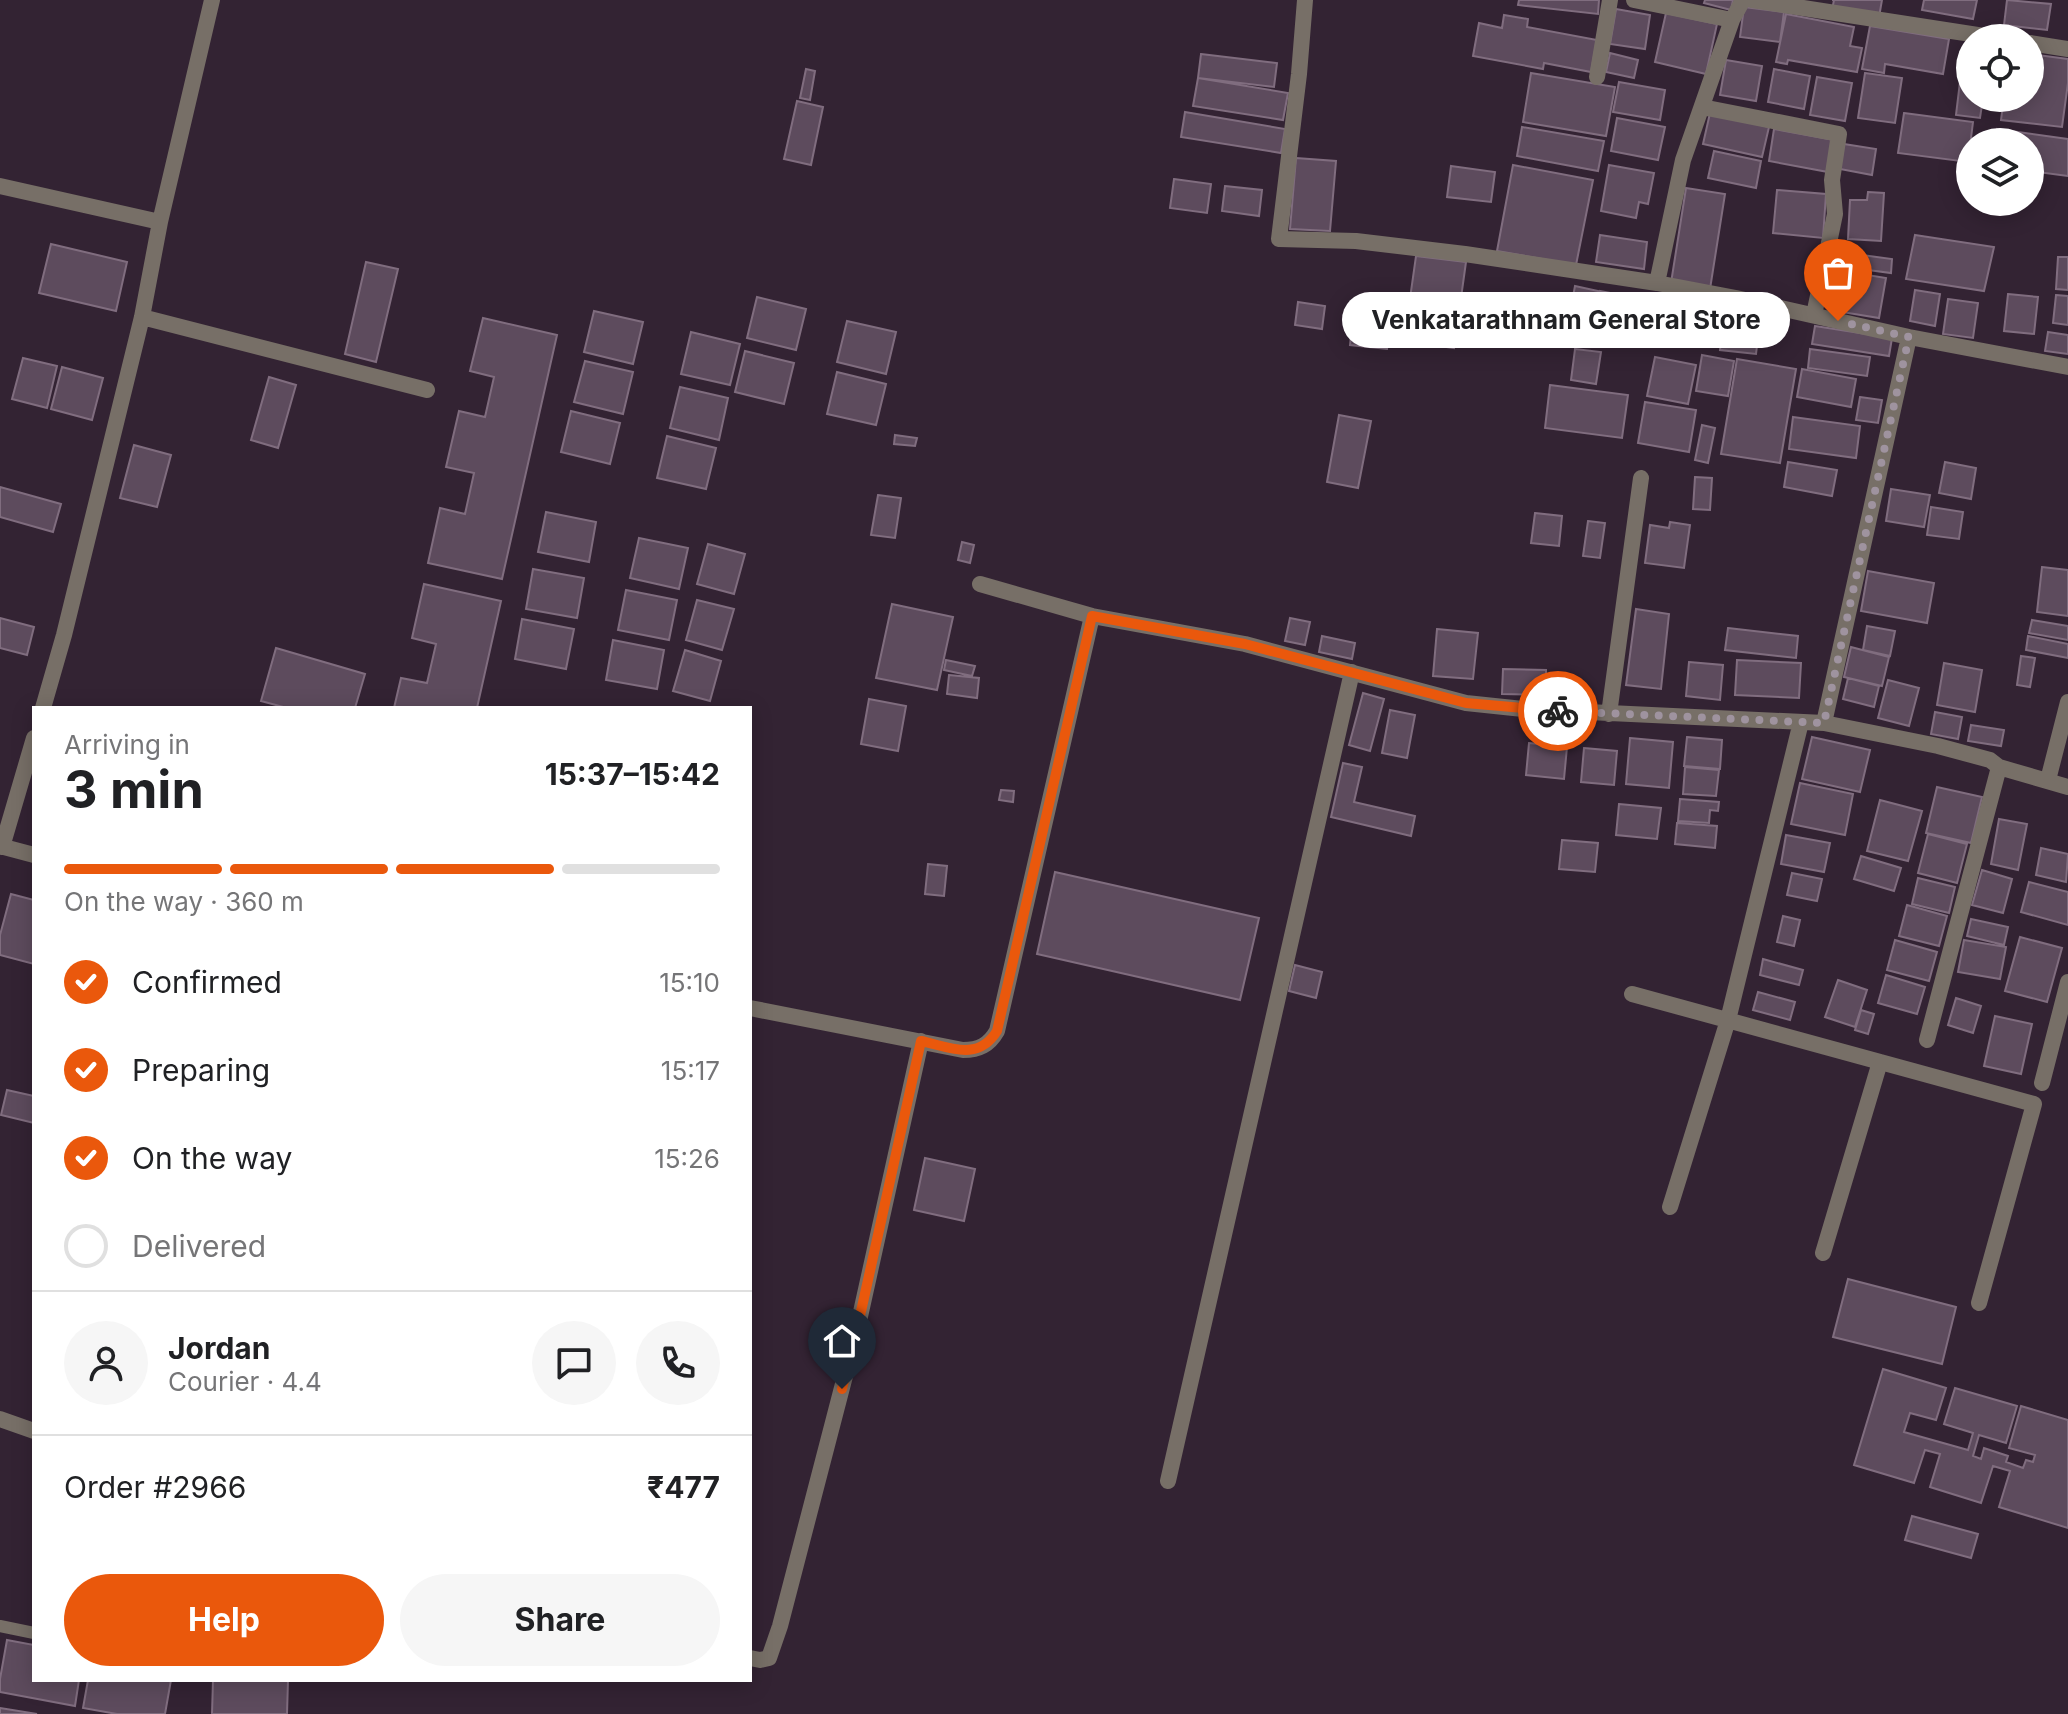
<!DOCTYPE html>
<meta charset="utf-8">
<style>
:root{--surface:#fff;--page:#f6f6f6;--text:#202124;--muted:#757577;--line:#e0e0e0;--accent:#ea580c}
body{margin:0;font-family:Inter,sans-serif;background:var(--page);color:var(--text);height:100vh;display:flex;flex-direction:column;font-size:30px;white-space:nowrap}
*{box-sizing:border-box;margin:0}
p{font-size:26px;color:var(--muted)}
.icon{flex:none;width:44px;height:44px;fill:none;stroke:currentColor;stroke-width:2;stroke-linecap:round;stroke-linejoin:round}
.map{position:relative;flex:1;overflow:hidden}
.details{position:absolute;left:32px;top:706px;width:720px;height:976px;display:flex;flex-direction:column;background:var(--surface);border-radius:0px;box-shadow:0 4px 20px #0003}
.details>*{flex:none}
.tools{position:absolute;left:1956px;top:24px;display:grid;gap:16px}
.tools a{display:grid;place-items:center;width:88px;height:88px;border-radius:50%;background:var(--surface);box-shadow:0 4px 20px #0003;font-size:40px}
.pin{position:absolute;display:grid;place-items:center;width:68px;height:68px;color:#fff;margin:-82px -34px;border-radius:50% 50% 50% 0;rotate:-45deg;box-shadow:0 0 8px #0007}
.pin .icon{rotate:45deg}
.courier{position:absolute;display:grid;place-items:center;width:80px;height:80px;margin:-40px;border:6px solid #ea580c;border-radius:50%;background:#fff;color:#222;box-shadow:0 2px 10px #0007}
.bubble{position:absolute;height:56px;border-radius:28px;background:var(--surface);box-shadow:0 4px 20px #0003;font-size:26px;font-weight:700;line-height:56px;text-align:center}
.summary em{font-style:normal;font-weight:700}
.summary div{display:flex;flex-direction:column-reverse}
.summary{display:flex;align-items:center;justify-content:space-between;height:136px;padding:0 32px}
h1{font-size:52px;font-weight:700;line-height:60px}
.bar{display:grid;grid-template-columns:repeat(4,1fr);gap:12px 8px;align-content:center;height:96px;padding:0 32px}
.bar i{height:10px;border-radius:6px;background:var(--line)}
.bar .on{background:var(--accent)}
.bar p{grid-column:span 4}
.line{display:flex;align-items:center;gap:20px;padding:0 32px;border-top:2px solid var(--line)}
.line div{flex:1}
.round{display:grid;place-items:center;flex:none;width:84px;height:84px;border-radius:42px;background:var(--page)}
ol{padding:0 32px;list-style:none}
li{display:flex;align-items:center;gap:24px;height:88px}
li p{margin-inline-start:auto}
li .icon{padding:8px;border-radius:50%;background:var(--accent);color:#fff;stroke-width:4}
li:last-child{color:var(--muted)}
li i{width:44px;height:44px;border:4px solid var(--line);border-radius:50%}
.primary-button{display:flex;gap:16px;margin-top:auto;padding:16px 32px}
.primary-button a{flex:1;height:92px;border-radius:48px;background:var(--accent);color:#fff;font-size:32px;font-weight:700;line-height:92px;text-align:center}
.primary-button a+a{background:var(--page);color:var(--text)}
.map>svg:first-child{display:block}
.building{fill:#5d4b5d;stroke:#806d7f;stroke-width:2}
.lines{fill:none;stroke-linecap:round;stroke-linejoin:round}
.service{stroke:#776f67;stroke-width:12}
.minor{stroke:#776f67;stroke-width:16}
.done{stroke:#9f939f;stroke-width:8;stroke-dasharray:0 14.4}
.route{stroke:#ea580c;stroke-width:10}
</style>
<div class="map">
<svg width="2068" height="1714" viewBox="0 0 2068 1714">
<rect width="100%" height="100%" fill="#332333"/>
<path class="building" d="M 1519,0 L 1599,0 L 1598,14 L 1518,5 Z
M 1705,0 L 1733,0 L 1731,10 L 1704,3 Z
M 1832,0 L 1882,0 L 1879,17 L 1832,10 L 1834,0 Z
M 1924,0 L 1977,0 L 1973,19 L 1922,10 Z
M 2007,0 L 2051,4 L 2047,30 L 2004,25 Z
M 1744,7 L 1784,12 L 1780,42 L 1740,37 Z
M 1616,9 L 1650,15 L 1645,49 L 1610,44 Z
M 1666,13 L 1717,24 L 1706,74 L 1655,62 Z
M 1786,14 L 1854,27 L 1850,46 L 1862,48 L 1857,72 L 1788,60 L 1787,64 L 1776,62 Z
M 1504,15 L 1528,19 L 1527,27 L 1597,40 L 1591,72 L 1544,63 L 1543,69 L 1473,56 L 1479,23 L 1502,28 Z
M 1870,26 L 1949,39 L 1943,74 L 1885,64 L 1884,73 L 1862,69 Z
M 1610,53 L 1638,60 L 1634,78 L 1606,72 Z
M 1201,54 L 1277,63 L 1274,87 L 1198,78 Z
M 2030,54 L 2068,59 L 2068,83 L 2062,127 L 2001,120 L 2004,98 L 2030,98 Z
M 1726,60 L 1762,66 L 1756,101 L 1720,95 Z
M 1962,65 L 1970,66 L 1970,98 L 1983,98 L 1980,118 L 1956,115 Z
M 806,69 L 815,71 L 810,100 L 800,98 Z
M 1774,69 L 1810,76 L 1804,109 L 1768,102 Z
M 1531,73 L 1615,87 L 1606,136 L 1523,122 Z
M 1865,73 L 1902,78 L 1895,123 L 1858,118 Z
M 1817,77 L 1852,83 L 1845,121 L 1810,115 Z
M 1198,78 L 1288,93 L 1283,120 L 1193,106 Z
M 1619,82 L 1665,90 L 1660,120 L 1613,112 Z
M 797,101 L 823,107 L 811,165 L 784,159 Z
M 1185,112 L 1285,129 L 1281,153 L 1181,137 Z
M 1710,113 L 1769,127 L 1762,157 L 1703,144 Z
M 1904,113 L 1973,122 L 1968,162 L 1898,153 Z
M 1617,118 L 1665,127 L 1658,160 L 1611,151 Z
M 1522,127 L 1604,141 L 1598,171 L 1517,156 Z
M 1774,129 L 1834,140 L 1828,172 L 1769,161 Z
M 1997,129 L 2068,139 L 2068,176 L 2030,171 L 2032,147 L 2030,146 L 2030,142 L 1995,142 Z
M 1844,144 L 1876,149 L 1872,175 L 1840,169 Z
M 1714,151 L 1761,161 L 1756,188 L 1708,178 Z
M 1296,158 L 1336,161 L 1330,231 L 1290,229 Z
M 1513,165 L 1593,180 L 1576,265 L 1497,251 Z
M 1609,165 L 1654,173 L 1648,204 L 1639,202 L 1636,218 L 1601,211 Z
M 1451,166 L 1495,172 L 1491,202 L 1447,197 Z
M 1174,179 L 1211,184 L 1207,213 L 1170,208 Z
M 1225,186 L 1262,190 L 1259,216 L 1222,211 Z
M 1686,188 L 1725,194 L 1710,289 L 1671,283 Z
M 1777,190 L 1826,194 L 1823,238 L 1773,233 Z
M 1868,192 L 1884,193 L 1881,241 L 1848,239 L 1850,200 L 1867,200 Z
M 1600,235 L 1647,242 L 1644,269 L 1596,262 Z
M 1915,235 L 1994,247 L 1984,291 L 1906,279 Z
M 51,244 L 127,262 L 116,311 L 39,293 Z
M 1847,253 L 1892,259 L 1891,273 L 1845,267 Z
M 1416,256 L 1466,262 L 1454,348 L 1404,341 Z
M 2058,257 L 2068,257 L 2068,290 L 2056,289 Z
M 366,262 L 398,269 L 376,362 L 345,354 Z
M 1843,271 L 1886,278 L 1879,318 L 1836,311 Z
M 1575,286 L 1598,291 L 1590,332 L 1567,328 Z
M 1915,290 L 1940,294 L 1935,326 L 1910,321 Z
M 1600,291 L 1626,296 L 1617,340 L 1591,335 Z
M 1673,294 L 1717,300 L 1711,346 L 1667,340 Z
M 2008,294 L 2038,297 L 2034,334 L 2004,331 Z
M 2056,295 L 2068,296 L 2068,325 L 2053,323 Z
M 757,297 L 806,309 L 796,350 L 747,338 Z
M 1948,299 L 1978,303 L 1973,338 L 1943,334 Z
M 1298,302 L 1325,306 L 1322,329 L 1295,325 Z
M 1725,310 L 1761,314 L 1756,354 L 1720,350 Z
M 594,311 L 643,322 L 633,364 L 584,352 Z
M 1353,316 L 1391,320 L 1387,349 L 1350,345 Z
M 483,318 L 557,335 L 502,579 L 428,563 L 440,508 L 465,514 L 474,473 L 446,467 L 459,411 L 485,417 L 494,377 L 470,371 Z
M 847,321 L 896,332 L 886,374 L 837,362 Z
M 1815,326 L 1892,338 L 1889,356 L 1812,344 Z
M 691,332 L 740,344 L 730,385 L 681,374 Z
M 2048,332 L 2068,335 L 2068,354 L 2045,351 Z
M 1575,349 L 1601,352 L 1596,384 L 1571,380 Z
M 1810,349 L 1870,357 L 1867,376 L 1808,368 Z
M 745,351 L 794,363 L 784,404 L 735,392 Z
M 1702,355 L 1734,361 L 1728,396 L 1696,391 Z
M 1655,357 L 1696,365 L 1688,404 L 1647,396 Z
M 23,358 L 57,366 L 47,408 L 12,399 Z
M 1737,359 L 1796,369 L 1780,463 L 1721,454 Z
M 585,361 L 633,372 L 623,414 L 574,402 Z
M 62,367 L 103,378 L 92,420 L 51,409 Z
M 1802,369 L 1856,379 L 1851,407 L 1797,397 Z
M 837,372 L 886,384 L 876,425 L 827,414 Z
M 269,377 L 296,385 L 278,448 L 251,440 Z
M 1550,385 L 1628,395 L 1622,438 L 1545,428 Z
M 680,387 L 728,398 L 719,440 L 670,428 Z
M 1860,397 L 1882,400 L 1878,423 L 1856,420 Z
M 1645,402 L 1696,410 L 1689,452 L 1638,443 Z
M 571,411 L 620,423 L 610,464 L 561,452 Z
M 1339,415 L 1371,421 L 1358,488 L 1327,482 Z
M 1793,417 L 1860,426 L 1856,458 L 1789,449 Z
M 1702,425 L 1715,428 L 1708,463 L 1695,460 Z
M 895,435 L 917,438 L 915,446 L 894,444 Z
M 667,436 L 716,448 L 706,489 L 657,478 Z
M 134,445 L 171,455 L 157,507 L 120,498 Z
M 1788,462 L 1837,470 L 1832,496 L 1784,487 Z
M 1945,462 L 1976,468 L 1971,499 L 1939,493 Z
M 1695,477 L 1712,478 L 1710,510 L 1693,509 Z
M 0,487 L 61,504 L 53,532 L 0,517 Z
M 1891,489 L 1930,495 L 1924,527 L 1886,521 Z
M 878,495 L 901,498 L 895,538 L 871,535 Z
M 1931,507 L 1963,512 L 1959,539 L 1927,535 Z
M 546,512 L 596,522 L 589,562 L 538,552 Z
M 1535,513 L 1562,516 L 1559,546 L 1531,543 Z
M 1588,521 L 1605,523 L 1600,558 L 1583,556 Z
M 1670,522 L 1690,525 L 1684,568 L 1645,563 L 1650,525 L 1669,528 Z
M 639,538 L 688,548 L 679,589 L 630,578 Z
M 962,542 L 974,545 L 970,563 L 958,560 Z
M 708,544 L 745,554 L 734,594 L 697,584 Z
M 2042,567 L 2068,570 L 2068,616 L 2037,612 Z
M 533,569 L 584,578 L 577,618 L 526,609 Z
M 1868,571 L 1934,583 L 1927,623 L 1861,611 Z
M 424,584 L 501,601 L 477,708 L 394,708 L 401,678 L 427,683 L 436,644 L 412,638 Z
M 626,590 L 677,600 L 669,640 L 618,630 Z
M 697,600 L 734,609 L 722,650 L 686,640 Z
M 892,604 L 953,617 L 937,690 L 876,678 Z
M 1636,609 L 1669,614 L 1661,689 L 1626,685 Z
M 0,618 L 34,627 L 27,655 L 0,648 Z
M 1290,618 L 1310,622 L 1305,645 L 1285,641 Z
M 522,619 L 574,629 L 566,669 L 515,659 Z
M 2032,620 L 2068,626 L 2068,640 L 2029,633 Z
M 1867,626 L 1895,631 L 1890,656 L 1863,650 Z
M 1728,628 L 1798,636 L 1796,658 L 1725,650 Z
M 1437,629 L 1478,633 L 1473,679 L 1433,676 Z
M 1322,636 L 1355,643 L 1352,659 L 1319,652 Z
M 2028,636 L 2068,644 L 2068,658 L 2026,650 Z
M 613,640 L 664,650 L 657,689 L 606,680 Z
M 1851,647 L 1889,657 L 1882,686 L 1844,677 Z
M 276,648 L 365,674 L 355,708 L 287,708 L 261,701 Z
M 685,650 L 721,661 L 710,701 L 673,691 Z
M 2021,656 L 2035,658 L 2030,687 L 2017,685 Z
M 946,660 L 975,666 L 972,676 L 944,670 Z
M 1737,660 L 1801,663 L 1799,698 L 1735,695 Z
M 1689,662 L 1723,665 L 1720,700 L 1686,696 Z
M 1944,663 L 1982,670 L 1975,712 L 1937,705 Z
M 1503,669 L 1546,670 L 1546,695 L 1502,694 Z
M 949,675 L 979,678 L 977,698 L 947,694 Z
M 1848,678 L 1879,686 L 1874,707 L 1843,699 Z
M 1888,680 L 1919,688 L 1909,726 L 1878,718 Z
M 1363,693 L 1384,699 L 1370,751 L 1349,745 Z
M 869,699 L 906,706 L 898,751 L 861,744 Z
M 1390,710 L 1415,715 L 1407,758 L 1382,753 Z
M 1935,712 L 1962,717 L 1958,739 L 1931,734 Z
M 1971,725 L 2004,730 L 2001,746 L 1968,741 Z
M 1687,737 L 1722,740 L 1720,769 L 1684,766 Z
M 1812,737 L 1870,750 L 1860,792 L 1802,779 Z
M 1630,738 L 1673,742 L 1669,788 L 1626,784 Z
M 1529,743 L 1567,747 L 1564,779 L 1526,775 Z
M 1584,748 L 1617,751 L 1614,785 L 1581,782 Z
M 1343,763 L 1362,767 L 1354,802 L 1415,816 L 1411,836 L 1331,817 Z
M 1685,767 L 1719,770 L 1716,796 L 1683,794 Z
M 1800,783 L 1853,794 L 1845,835 L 1791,824 Z
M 1937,787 L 1982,797 L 1971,843 L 1926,833 Z
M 1001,790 L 1014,791 L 1013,802 L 999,800 Z
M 1680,799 L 1719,802 L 1718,811 L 1710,810 L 1709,823 L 1678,821 Z
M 1880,800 L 1922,811 L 1908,861 L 1867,851 Z
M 1619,804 L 1661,808 L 1657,839 L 1616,835 Z
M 1999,819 L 2027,824 L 2018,870 L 1991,864 Z
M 1677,823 L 1717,826 L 1715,848 L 1675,844 Z
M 1928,834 L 1967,844 L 1957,883 L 1918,873 Z
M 1786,835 L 1830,843 L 1824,872 L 1781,864 Z
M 1562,840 L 1598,843 L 1595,872 L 1559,869 Z
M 2041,848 L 2068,854 L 2066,882 L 2036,875 Z
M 1861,856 L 1901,868 L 1894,891 L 1854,879 Z
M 928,864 L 947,866 L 944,896 L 925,894 Z
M 1982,870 L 2012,879 L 2003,913 L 1972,905 Z
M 1055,872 L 1259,918 L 1240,1000 L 1037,954 Z
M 1792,873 L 1822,879 L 1817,901 L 1787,895 Z
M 1918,878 L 1955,887 L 1949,913 L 1912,904 Z
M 2029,882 L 2068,892 L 2068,925 L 2021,912 Z
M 11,894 L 34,900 L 34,964 L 0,955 L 0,935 Z
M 1907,905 L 1947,916 L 1939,946 L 1899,936 Z
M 1783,916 L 1800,920 L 1794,946 L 1777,942 Z
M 1971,919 L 2008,927 L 2004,945 L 1967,936 Z
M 2020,937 L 2062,948 L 2047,1002 L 2005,991 Z
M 1895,940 L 1937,952 L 1929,981 L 1887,970 Z
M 1964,940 L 2006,947 L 2000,979 L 1958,972 Z
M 1763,959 L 1803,970 L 1799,985 L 1760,975 Z
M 1295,965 L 1322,972 L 1316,998 L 1289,991 Z
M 1886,975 L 1925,987 L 1917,1014 L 1878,1003 Z
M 1838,980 L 1867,990 L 1855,1027 L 1825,1017 Z
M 1758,992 L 1795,1002 L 1790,1020 L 1753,1010 Z
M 1956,998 L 1981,1006 L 1973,1033 L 1948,1025 Z
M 1861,1010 L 1874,1014 L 1868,1034 L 1855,1030 Z
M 1995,1016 L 2032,1024 L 2021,1074 L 1984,1066 Z
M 7,1090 L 34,1096 L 34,1123 L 1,1115 Z
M 925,1158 L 975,1169 L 964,1221 L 914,1210 Z
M 1848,1279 L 1956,1307 L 1942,1364 L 1833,1337 Z
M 1883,1369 L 1946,1388 L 1936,1420 L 1910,1413 L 1904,1432 L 1968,1450 L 1973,1433 L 1944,1424 L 1955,1388 L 2017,1406 L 2006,1443 L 1979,1435 L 1973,1456 L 1981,1459 L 1984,1448 L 2008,1456 L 2006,1462 L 2023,1468 L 2026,1460 L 2033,1462 L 2035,1455 L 2009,1448 L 2021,1406 L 2068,1420 L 2068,1528 L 1999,1507 L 2010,1471 L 1993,1466 L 1981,1503 L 1930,1487 L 1940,1454 L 1925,1450 L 1914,1483 L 1854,1465 Z
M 1912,1516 L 1978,1534 L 1971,1558 L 1905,1540 Z
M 7,1640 L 34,1645 L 34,1680 L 79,1680 L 75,1706 L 0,1692 L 0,1679 Z
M 88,1680 L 171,1680 L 165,1714 L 117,1714 L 83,1708 Z
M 213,1680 L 288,1680 L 287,1714 L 212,1714 Z
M 0,1708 L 37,1714 L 0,1714 Z"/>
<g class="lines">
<path class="service" d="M 0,1626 L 34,1633"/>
<path class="minor" d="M 1305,0 L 1299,74 L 1279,239 L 1356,241 L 1465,254 L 1657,283 L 1736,298 L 1909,337 L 2068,367
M 1634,0 L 1732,20 L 1743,0
M 1752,0 L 1997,38
M 2030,43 L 2068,49
M 1597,77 L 1610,0
M 1702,107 L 1839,134 L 1832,180 L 1835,214 L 1814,315
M 0,186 L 160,222
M 1657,283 L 1683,160 L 1732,20
M 142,317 L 427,390
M 980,584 L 1092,616 L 1245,644 L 1466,703 L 1523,709 L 1824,723 L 1909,337
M 43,708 L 64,635 L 142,317 L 160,222 L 212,0
M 1609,714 L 1641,478
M 1824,723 L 1938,746 L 1990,760 L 1999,767 L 2068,787
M 2048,780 L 2068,702
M 0,846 L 34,855
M 2,847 L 34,738
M 1632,994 L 2034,1104 L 1979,1303
M 750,1008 L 963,1050 C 979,1050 989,1045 997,1031 L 1092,616
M 1927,1040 L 1999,767
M 2042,1083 L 2068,982
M 1670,1207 L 1728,1020 L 1801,722
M 1823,1253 L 1880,1062
M 0,1419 L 34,1431
M 1168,1481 L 1352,672
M 750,1658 L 760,1660 L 769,1658 L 780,1626 L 857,1330 L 921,1041"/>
</g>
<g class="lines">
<path class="done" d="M 1558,711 L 1824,723 L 1909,337 L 1838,321"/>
<path class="route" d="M 842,1389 L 862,1307 L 921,1041 C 949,1047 978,1062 997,1031 L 1092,616 L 1245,644 L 1466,703 L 1558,711"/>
</g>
</svg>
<div class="tools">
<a><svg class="icon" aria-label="locate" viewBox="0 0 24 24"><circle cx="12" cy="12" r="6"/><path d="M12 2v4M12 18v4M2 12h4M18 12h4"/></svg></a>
<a><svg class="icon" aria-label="layers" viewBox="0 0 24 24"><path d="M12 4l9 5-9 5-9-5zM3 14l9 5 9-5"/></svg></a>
</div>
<div class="pin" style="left:1838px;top:321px;background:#ea580c"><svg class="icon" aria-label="bag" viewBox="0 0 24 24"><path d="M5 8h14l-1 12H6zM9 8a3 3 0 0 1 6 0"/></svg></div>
<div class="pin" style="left:842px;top:1389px;background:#1f2937"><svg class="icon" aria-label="home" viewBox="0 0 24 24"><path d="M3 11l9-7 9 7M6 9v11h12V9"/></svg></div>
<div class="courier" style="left:1558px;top:711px"><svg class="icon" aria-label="bike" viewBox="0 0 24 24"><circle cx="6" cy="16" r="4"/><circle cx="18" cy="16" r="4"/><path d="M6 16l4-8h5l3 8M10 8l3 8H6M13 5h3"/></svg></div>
<div class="bubble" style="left:1342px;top:292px;width:448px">Venkatarathnam General Store</div>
<section class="details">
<div class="summary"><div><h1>3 min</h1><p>Arriving in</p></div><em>15:37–15:42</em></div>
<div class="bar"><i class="on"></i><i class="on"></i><i class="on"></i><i></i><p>On the way · 360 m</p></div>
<ol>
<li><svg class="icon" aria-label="check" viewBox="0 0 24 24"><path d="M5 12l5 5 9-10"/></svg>Confirmed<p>15:10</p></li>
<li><svg class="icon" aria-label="check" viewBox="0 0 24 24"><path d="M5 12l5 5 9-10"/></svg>Preparing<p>15:17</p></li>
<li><svg class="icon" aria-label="check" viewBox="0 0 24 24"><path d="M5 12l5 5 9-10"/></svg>On the way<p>15:26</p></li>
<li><i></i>Delivered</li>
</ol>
<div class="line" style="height:144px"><a class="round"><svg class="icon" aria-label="person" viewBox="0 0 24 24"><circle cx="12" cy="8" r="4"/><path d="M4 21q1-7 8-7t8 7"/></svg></a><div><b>Jordan</b><p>Courier · 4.4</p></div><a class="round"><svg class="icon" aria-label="chat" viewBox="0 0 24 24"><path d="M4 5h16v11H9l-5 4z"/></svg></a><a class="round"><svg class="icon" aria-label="phone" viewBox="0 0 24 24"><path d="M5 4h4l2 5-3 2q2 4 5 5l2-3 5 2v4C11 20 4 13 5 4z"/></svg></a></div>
<div class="line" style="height:104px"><div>Order #2966</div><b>₹477</b></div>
<div class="primary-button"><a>Help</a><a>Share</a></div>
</section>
</div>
